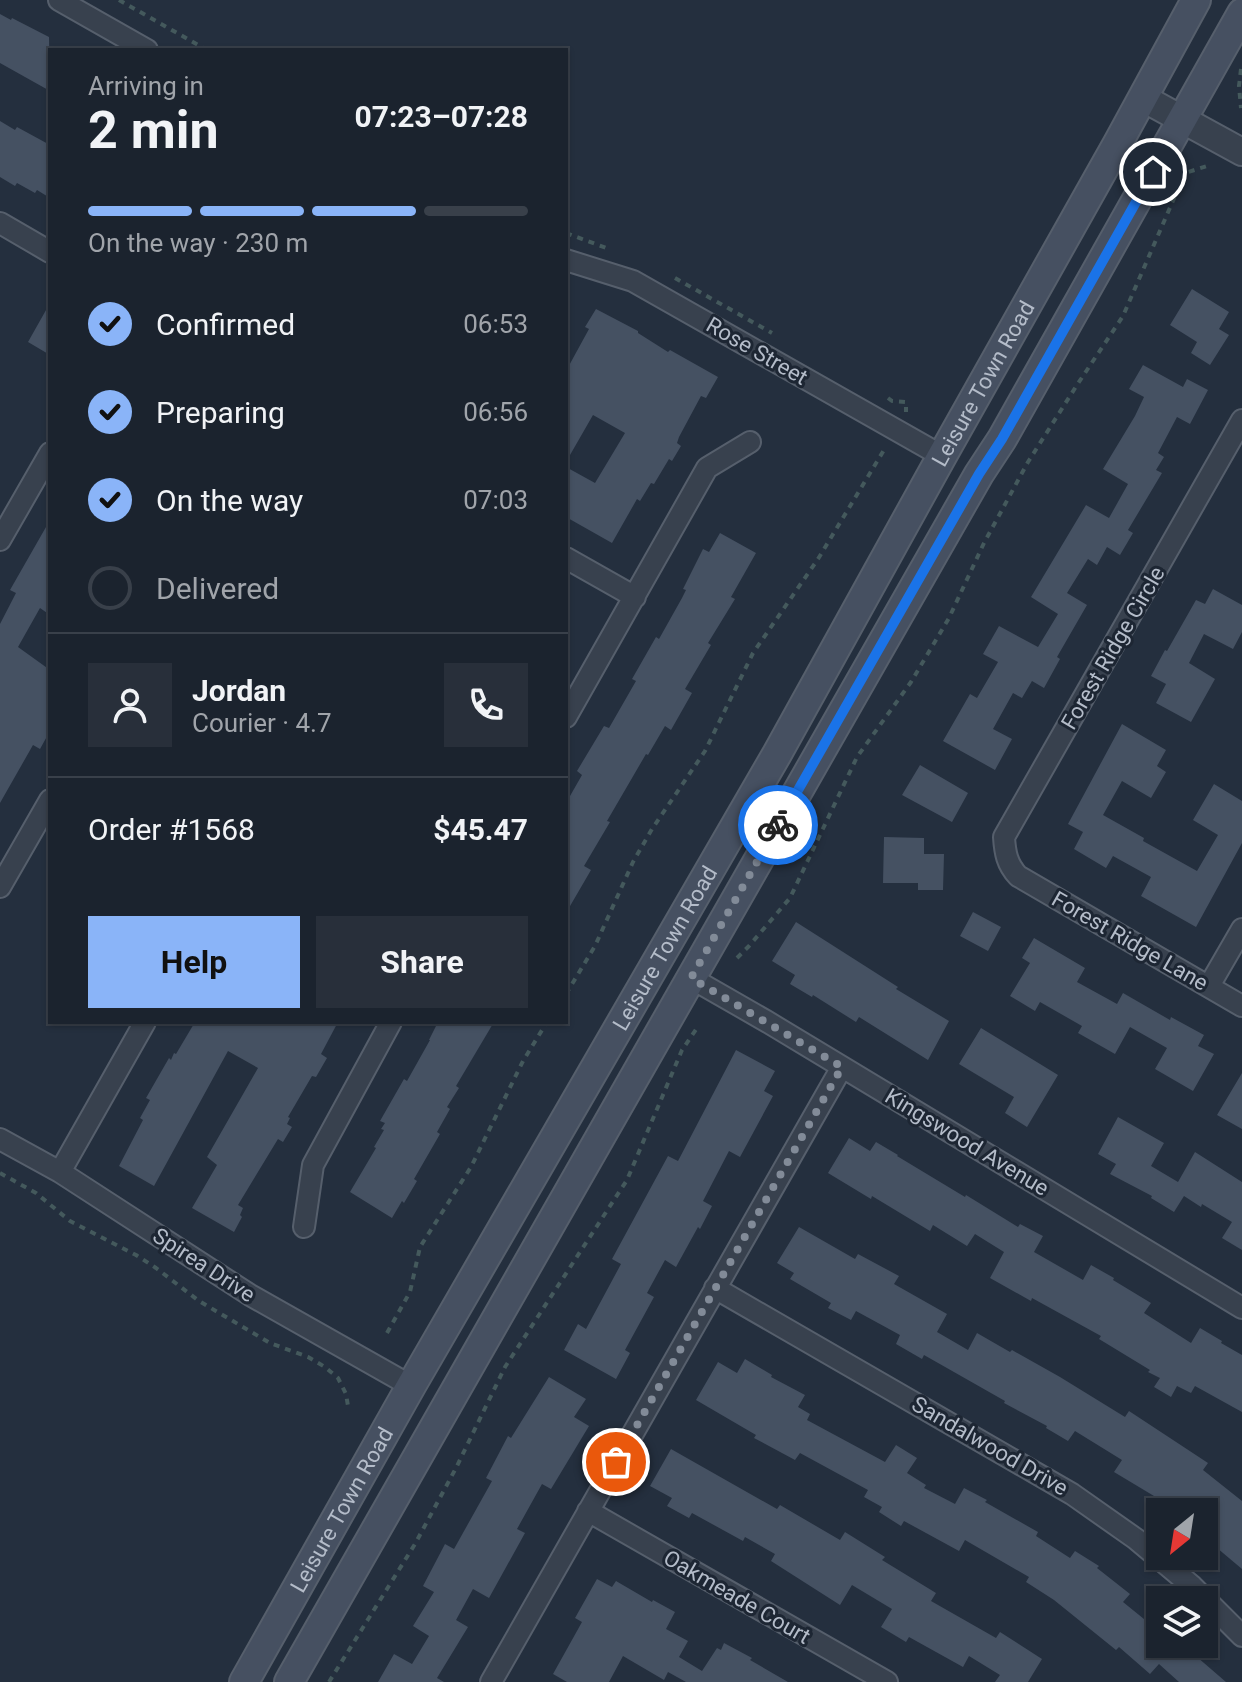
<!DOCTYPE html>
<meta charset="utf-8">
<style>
:root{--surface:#1b232e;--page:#282f3a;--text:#f1f3f6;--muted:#a0a4aa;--line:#39404a;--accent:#8ab4f8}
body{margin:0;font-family:Roboto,sans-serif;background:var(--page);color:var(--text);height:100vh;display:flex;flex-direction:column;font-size:30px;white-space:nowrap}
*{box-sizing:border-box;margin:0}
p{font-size:26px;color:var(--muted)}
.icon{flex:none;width:44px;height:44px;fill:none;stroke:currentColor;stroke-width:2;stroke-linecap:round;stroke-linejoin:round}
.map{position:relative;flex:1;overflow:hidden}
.drawer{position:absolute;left:48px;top:48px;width:520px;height:976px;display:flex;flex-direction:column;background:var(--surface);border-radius:0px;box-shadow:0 2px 6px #0004,0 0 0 2px var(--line)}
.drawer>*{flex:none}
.needle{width:52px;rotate:210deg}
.controls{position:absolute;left:1146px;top:1498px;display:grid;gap:16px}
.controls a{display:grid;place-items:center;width:72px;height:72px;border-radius:0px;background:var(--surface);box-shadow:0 2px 6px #0004,0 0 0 2px var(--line);font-size:40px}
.pin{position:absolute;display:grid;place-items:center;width:68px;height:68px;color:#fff;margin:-34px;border:4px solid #fff;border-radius:50%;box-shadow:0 2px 8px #0007}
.courier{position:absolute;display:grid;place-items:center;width:80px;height:80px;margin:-40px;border:6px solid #1a73e8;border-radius:50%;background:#fff;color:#222;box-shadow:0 2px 10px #0007}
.head em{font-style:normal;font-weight:700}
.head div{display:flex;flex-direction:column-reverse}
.head{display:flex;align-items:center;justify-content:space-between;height:136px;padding:0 40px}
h1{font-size:52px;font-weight:700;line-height:60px}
.bar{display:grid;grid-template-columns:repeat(4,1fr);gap:12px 8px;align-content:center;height:96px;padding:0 40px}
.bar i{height:10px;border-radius:6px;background:var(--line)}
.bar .active{background:var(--accent)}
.bar p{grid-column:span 4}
.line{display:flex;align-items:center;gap:20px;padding:0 40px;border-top:2px solid var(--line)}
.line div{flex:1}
.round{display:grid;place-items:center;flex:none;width:84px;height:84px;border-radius:0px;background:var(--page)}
ol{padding:0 40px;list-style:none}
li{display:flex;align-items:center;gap:24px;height:88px}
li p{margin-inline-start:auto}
li .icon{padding:8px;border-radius:50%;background:var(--accent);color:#111;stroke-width:4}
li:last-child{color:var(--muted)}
li i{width:44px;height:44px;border:4px solid var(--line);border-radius:50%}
.action{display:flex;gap:16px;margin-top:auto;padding:16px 40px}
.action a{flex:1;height:92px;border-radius:0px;background:var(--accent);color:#111;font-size:32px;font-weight:700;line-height:92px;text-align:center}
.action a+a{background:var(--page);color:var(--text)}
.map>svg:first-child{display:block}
.building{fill:#455162}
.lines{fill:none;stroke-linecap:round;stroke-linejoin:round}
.minor-casing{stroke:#565f6c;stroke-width:24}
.tertiary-casing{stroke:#565f6c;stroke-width:30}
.secondary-casing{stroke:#565f6c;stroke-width:32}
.path{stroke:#44595c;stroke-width:4;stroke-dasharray:6 6;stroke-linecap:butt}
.minor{stroke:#38414e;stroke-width:20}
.tertiary{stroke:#38414e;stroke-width:26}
.secondary{stroke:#465061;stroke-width:28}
.done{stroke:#828b98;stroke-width:8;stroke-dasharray:0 14.4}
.route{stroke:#1a73e8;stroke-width:10}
.labels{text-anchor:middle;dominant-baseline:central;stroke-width:6;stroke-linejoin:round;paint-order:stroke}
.street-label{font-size:22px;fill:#b4bcc9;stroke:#1d2633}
</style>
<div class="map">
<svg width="1242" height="1682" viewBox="0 0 1242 1682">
<rect width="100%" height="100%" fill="#242f3e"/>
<path class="building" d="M 0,14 L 11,20 L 12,18 L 49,37 L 50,91 L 0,63 Z
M 0,121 L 15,130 L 17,127 L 50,145 L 50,198 L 37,190 L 35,193 L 17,183 L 15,186 L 0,177 Z
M 1192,289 L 1229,312 L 1219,329 L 1229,335 L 1210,365 L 1191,353 L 1197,342 L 1170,325 Z
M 50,303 L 50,355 L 28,342 Z
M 596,309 L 638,331 L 638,333 L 668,352 L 670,350 L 718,377 L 706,398 L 701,396 L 679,437 L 677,443 L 681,446 L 672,461 L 669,459 L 654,484 L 651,483 L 640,501 L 637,499 L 612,543 L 566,517 L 566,467 L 595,483 L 625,433 L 593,415 L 566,462 L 566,371 L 589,329 L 585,327 Z
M 1143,365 L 1183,387 L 1187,379 L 1208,390 L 1190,424 L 1177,417 L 1158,453 L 1164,457 L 1156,470 L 1162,473 L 1128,530 L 1133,533 L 1120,555 L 1107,547 L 1097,565 L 1088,559 L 1067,593 L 1087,605 L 1057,657 L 1060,659 L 1044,688 L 1032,681 L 1022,698 L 1013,693 L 993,729 L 1012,739 L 995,770 L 943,741 L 970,694 L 977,698 L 998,662 L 983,654 L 999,626 L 1038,647 L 1058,614 L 1031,597 L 1086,505 L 1109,518 L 1128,484 L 1103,469 L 1135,416 L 1144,397 L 1129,389 Z
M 50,520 L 50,615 L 40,608 L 18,647 L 50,670 L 50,731 L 40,749 L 33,745 L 0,803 L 0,624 L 16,593 L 10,590 Z
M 720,533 L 756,553 L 731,597 L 735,599 L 708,643 L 711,645 L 685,689 L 692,693 L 671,730 L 665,726 L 648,755 L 646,754 L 607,821 L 610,822 L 584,866 L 591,870 L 566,913 L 566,803 L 582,775 L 577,771 L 604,726 L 609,728 L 636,681 L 632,679 L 656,637 L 659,639 L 682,598 L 686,590 L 683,589 L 703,549 L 709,552 Z
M 1213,589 L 1242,605 L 1242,632 L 1233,649 L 1204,634 L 1189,663 L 1215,679 L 1191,722 L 1156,703 L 1166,684 L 1151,676 L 1165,650 L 1167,651 L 1196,600 L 1205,604 Z
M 1122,724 L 1166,750 L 1157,766 L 1166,772 L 1151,798 L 1122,781 L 1103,815 L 1144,838 L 1143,841 L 1197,871 L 1218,835 L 1193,820 L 1214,784 L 1242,801 L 1242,843 L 1196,927 L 1141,896 L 1151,877 L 1113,856 L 1106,868 L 1074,849 L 1083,832 L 1068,824 Z
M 920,765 L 968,793 L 952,822 L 902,795 Z
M 884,837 L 924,838 L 924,854 L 944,854 L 943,890 L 918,890 L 918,883 L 883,883 Z
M 973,912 L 1001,927 L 988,951 L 960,936 Z
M 796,922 L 898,987 L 896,989 L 949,1021 L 928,1060 L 859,1017 L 856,1022 L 813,995 L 812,997 L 790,984 L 795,975 L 772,961 Z
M 1034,938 L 1085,968 L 1077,982 L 1117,1004 L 1123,993 L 1170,1020 L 1171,1017 L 1204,1035 L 1198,1046 L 1214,1054 L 1193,1091 L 1155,1069 L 1167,1048 L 1130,1027 L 1115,1054 L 1078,1033 L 1082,1026 L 1040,1002 L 1035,1011 L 1010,996 L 1030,963 L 1022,958 Z
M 195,1022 L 338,1022 L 321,1054 L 327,1058 L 316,1077 L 312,1076 L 288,1117 L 290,1118 L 287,1124 L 292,1127 L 283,1142 L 278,1139 L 238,1205 L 243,1208 L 240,1215 L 242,1217 L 234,1232 L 192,1208 L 217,1165 L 207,1157 L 258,1068 L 228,1051 L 154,1186 L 119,1166 L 143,1120 L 140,1118 L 150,1100 L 146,1098 L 169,1058 L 171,1060 L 174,1053 L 176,1054 Z
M 438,1022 L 494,1022 L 456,1086 L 459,1088 L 447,1107 L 450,1109 L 437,1132 L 440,1134 L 414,1179 L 417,1181 L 404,1203 L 402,1201 L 392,1218 L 350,1192 L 376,1148 L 374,1147 L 384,1130 L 381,1129 L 385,1123 L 380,1121 L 404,1079 L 407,1081 L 430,1040 L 429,1040 Z
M 981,1028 L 1058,1075 L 1027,1127 L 1005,1113 L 1014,1097 L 959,1064 Z
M 736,1050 L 775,1071 L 764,1091 L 773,1096 L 740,1157 L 729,1151 L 703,1201 L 712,1206 L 700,1229 L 698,1227 L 676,1267 L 665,1260 L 647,1293 L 654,1297 L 625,1350 L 630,1353 L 616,1379 L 564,1350 L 578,1324 L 586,1329 L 621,1264 L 612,1259 L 668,1156 L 678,1161 Z
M 1242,1073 L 1242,1129 L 1217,1115 Z
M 1118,1117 L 1164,1143 L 1151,1166 L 1178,1182 L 1195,1152 L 1242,1182 L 1242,1250 L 1222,1238 L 1232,1222 L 1202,1204 L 1201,1207 L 1184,1196 L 1174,1212 L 1151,1198 L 1152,1196 L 1110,1174 L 1116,1164 L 1098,1154 Z
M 849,1138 L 870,1151 L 876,1142 L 898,1155 L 897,1156 L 965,1197 L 966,1195 L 1018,1227 L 1020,1224 L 1043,1236 L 1034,1252 L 1083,1280 L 1091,1265 L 1114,1278 L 1113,1280 L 1151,1303 L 1144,1313 L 1191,1343 L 1200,1328 L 1222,1341 L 1221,1343 L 1242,1355 L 1242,1412 L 1195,1386 L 1191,1393 L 1177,1386 L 1171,1397 L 1154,1387 L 1160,1378 L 1148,1372 L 1150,1370 L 1099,1339 L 1101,1336 L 1032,1298 L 1031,1301 L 990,1278 L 1004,1252 L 975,1234 L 967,1246 L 933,1225 L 930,1231 L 872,1196 L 871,1199 L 828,1173 Z
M 799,1227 L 855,1259 L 858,1254 L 899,1276 L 894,1284 L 947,1314 L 937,1332 L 968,1350 L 977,1333 L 1010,1352 L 1012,1350 L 1060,1377 L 1125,1417 L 1129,1411 L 1208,1463 L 1203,1470 L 1242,1501 L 1242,1569 L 1204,1537 L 1204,1512 L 1172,1512 L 1152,1498 L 1154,1496 L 1114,1472 L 1122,1460 L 1075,1431 L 1068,1441 L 1046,1428 L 1047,1426 L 1004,1403 L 1005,1401 L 924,1355 L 922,1359 L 896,1344 L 900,1335 L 856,1311 L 851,1320 L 828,1308 L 831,1303 L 790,1279 L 794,1273 L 777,1263 Z
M 745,1359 L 772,1375 L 771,1377 L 805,1395 L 798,1407 L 810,1414 L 807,1420 L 885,1462 L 896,1445 L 917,1458 L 907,1473 L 926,1485 L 924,1488 L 955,1504 L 964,1488 L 987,1500 L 985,1502 L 1038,1532 L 1036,1536 L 1070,1558 L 1075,1551 L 1099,1566 L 1097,1568 L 1130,1594 L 1123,1602 L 1160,1632 L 1160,1644 L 1182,1644 L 1226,1682 L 1179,1682 L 1159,1664 L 1150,1674 L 1119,1647 L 1116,1650 L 1054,1600 L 1026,1582 L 1029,1577 L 965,1540 L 959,1551 L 904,1521 L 901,1526 L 879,1512 L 882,1507 L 864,1497 L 868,1490 L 800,1453 L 795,1460 L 754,1438 L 756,1435 L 696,1400 L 718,1362 L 737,1373 Z
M 549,1377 L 586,1399 L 574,1417 L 589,1426 L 551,1489 L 542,1484 L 517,1529 L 525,1533 L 489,1598 L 473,1589 L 456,1620 L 468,1627 L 437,1678 L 444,1682 L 378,1682 L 394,1654 L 412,1664 L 429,1636 L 413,1626 L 434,1592 L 423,1586 L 445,1544 L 454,1549 L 492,1481 L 486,1478 L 508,1436 L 511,1438 Z
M 671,1449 L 777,1509 L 780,1505 L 840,1540 L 845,1532 L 885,1557 L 882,1560 L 936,1593 L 931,1601 L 996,1638 L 1000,1632 L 1042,1659 L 1028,1682 L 995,1682 L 1000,1675 L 969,1656 L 963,1667 L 909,1637 L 906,1642 L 881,1627 L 892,1609 L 852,1585 L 840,1605 L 771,1561 L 775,1554 L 745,1537 L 743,1541 L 692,1513 L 689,1518 L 667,1506 L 672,1498 L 650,1486 Z
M 597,1579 L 612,1587 L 616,1581 L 652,1602 L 653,1600 L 675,1612 L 666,1629 L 688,1641 L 679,1657 L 702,1671 L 717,1648 L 721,1650 L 724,1643 L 752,1658 L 750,1660 L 788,1682 L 686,1682 L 668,1672 L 664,1680 L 623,1656 L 609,1682 L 567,1682 L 553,1674 L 582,1622 L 575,1618 Z"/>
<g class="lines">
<defs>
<path id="minor" d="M 59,0 L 147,50
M 0,223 L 50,252
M 566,260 L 633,281 L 942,456
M 1242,420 L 1004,837 C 1005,853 1007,864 1018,876 L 1242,1006
M 0,540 L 50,453
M 566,558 L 635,597
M 566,717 L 707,468 L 750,442
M 0,887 L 50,800
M 691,978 L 766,1021 L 1242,1308
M 1209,986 L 1242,929
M 0,1139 L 60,1172 L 250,1295 L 411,1386
M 60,1172 L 145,1022
M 304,1227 L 313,1165 L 391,1022
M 715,1288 L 1072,1494 L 1136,1539 L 1192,1586 L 1242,1636
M 588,1511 L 887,1682
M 491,1682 L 842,1067"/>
<path id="tertiary" d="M 1143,98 L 1242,152"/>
<g id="secondary">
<path id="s1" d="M 244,1682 L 411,1386 L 777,754 L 942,456 L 1118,143 L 1196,0"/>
<path d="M 289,1682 L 979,474 L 1002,439 L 1242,13"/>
</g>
</defs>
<use href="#minor" class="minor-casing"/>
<use href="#tertiary" class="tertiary-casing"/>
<use href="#secondary" class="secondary-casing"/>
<path class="path" d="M 119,0 L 207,50
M 1241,69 L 1239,86 L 1241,108
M 566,233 L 609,249
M 675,278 L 772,333
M 888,398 L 892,401 L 906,402 L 906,412
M 737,958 L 749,946 L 790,898 L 857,757 L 911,682 L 949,618 L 984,543 L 1028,462 L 1077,385 L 1123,316 L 1185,173 L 1207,166
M 566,994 L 595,946 L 633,862 L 652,829 L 705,751 L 753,653 L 818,559 L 884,450
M 0,1173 L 36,1193 L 70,1221 L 136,1255 L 156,1268 L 199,1301 L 270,1343 L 308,1357 L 325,1367 L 338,1378 L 346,1394 L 348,1406
M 387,1333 L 410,1292 L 420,1247 L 471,1167 L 523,1061 L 547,1022
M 329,1682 L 415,1544 L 456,1468 L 505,1367 L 627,1180 L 682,1050 L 697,1028"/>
<use href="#minor" class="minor"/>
<use href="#tertiary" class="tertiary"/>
<use href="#secondary" class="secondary"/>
</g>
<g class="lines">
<path class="done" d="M 616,1462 L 842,1067 L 691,978 L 778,825"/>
<path class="route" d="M 778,825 L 979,474 L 1002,439 L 1153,172"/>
</g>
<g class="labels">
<g class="street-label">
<text transform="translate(757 351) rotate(30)">Rose Street</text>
<text stroke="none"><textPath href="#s1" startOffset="1494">Leisure Town Road</textPath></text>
<text transform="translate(1113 648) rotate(-60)">Forest Ridge Circle</text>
<text transform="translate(1130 941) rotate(30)">Forest Ridge Lane</text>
<text stroke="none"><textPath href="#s1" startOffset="846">Leisure Town Road</textPath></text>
<text transform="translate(967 1142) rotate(31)">Kingswood Avenue</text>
<text transform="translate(204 1265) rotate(33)">Spirea Drive</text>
<text transform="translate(990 1446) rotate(30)">Sandalwood Drive</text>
<text stroke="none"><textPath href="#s1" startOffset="198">Leisure Town Road</textPath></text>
<text transform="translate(737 1597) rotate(30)">Oakmeade Court</text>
</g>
</g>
</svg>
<div class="controls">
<a><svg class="needle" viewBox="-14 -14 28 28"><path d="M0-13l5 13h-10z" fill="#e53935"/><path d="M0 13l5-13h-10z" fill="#a0a4aa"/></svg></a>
<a><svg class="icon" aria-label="layers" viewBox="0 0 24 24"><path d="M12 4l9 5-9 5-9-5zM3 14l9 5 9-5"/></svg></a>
</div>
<div class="pin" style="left:616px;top:1462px;background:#ea580c"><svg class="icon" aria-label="bag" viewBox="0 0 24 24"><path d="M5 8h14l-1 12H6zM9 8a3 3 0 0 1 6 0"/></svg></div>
<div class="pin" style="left:1153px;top:172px;background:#1f2937"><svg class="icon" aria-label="home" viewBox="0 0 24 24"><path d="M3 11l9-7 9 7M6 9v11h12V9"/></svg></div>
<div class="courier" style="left:778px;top:825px"><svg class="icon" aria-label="bike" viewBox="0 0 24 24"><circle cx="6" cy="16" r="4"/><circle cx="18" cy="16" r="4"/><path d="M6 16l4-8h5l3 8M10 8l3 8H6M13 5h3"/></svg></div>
<section class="drawer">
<div class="head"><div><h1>2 min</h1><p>Arriving in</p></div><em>07:23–07:28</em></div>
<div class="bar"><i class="active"></i><i class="active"></i><i class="active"></i><i></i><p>On the way · 230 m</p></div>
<ol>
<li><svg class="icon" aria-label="check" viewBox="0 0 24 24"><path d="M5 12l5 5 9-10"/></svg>Confirmed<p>06:53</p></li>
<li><svg class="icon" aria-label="check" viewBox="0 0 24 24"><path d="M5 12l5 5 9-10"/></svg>Preparing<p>06:56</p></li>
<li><svg class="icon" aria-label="check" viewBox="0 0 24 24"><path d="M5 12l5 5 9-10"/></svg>On the way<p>07:03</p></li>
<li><i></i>Delivered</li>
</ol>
<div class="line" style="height:144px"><a class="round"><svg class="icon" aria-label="person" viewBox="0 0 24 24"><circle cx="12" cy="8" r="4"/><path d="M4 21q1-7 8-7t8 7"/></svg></a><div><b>Jordan</b><p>Courier · 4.7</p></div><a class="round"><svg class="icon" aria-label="phone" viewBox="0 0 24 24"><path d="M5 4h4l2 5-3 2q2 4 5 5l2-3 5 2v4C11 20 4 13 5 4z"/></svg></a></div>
<div class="line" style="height:104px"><div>Order #1568</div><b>$45.47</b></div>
<div class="action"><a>Help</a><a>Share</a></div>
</section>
</div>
